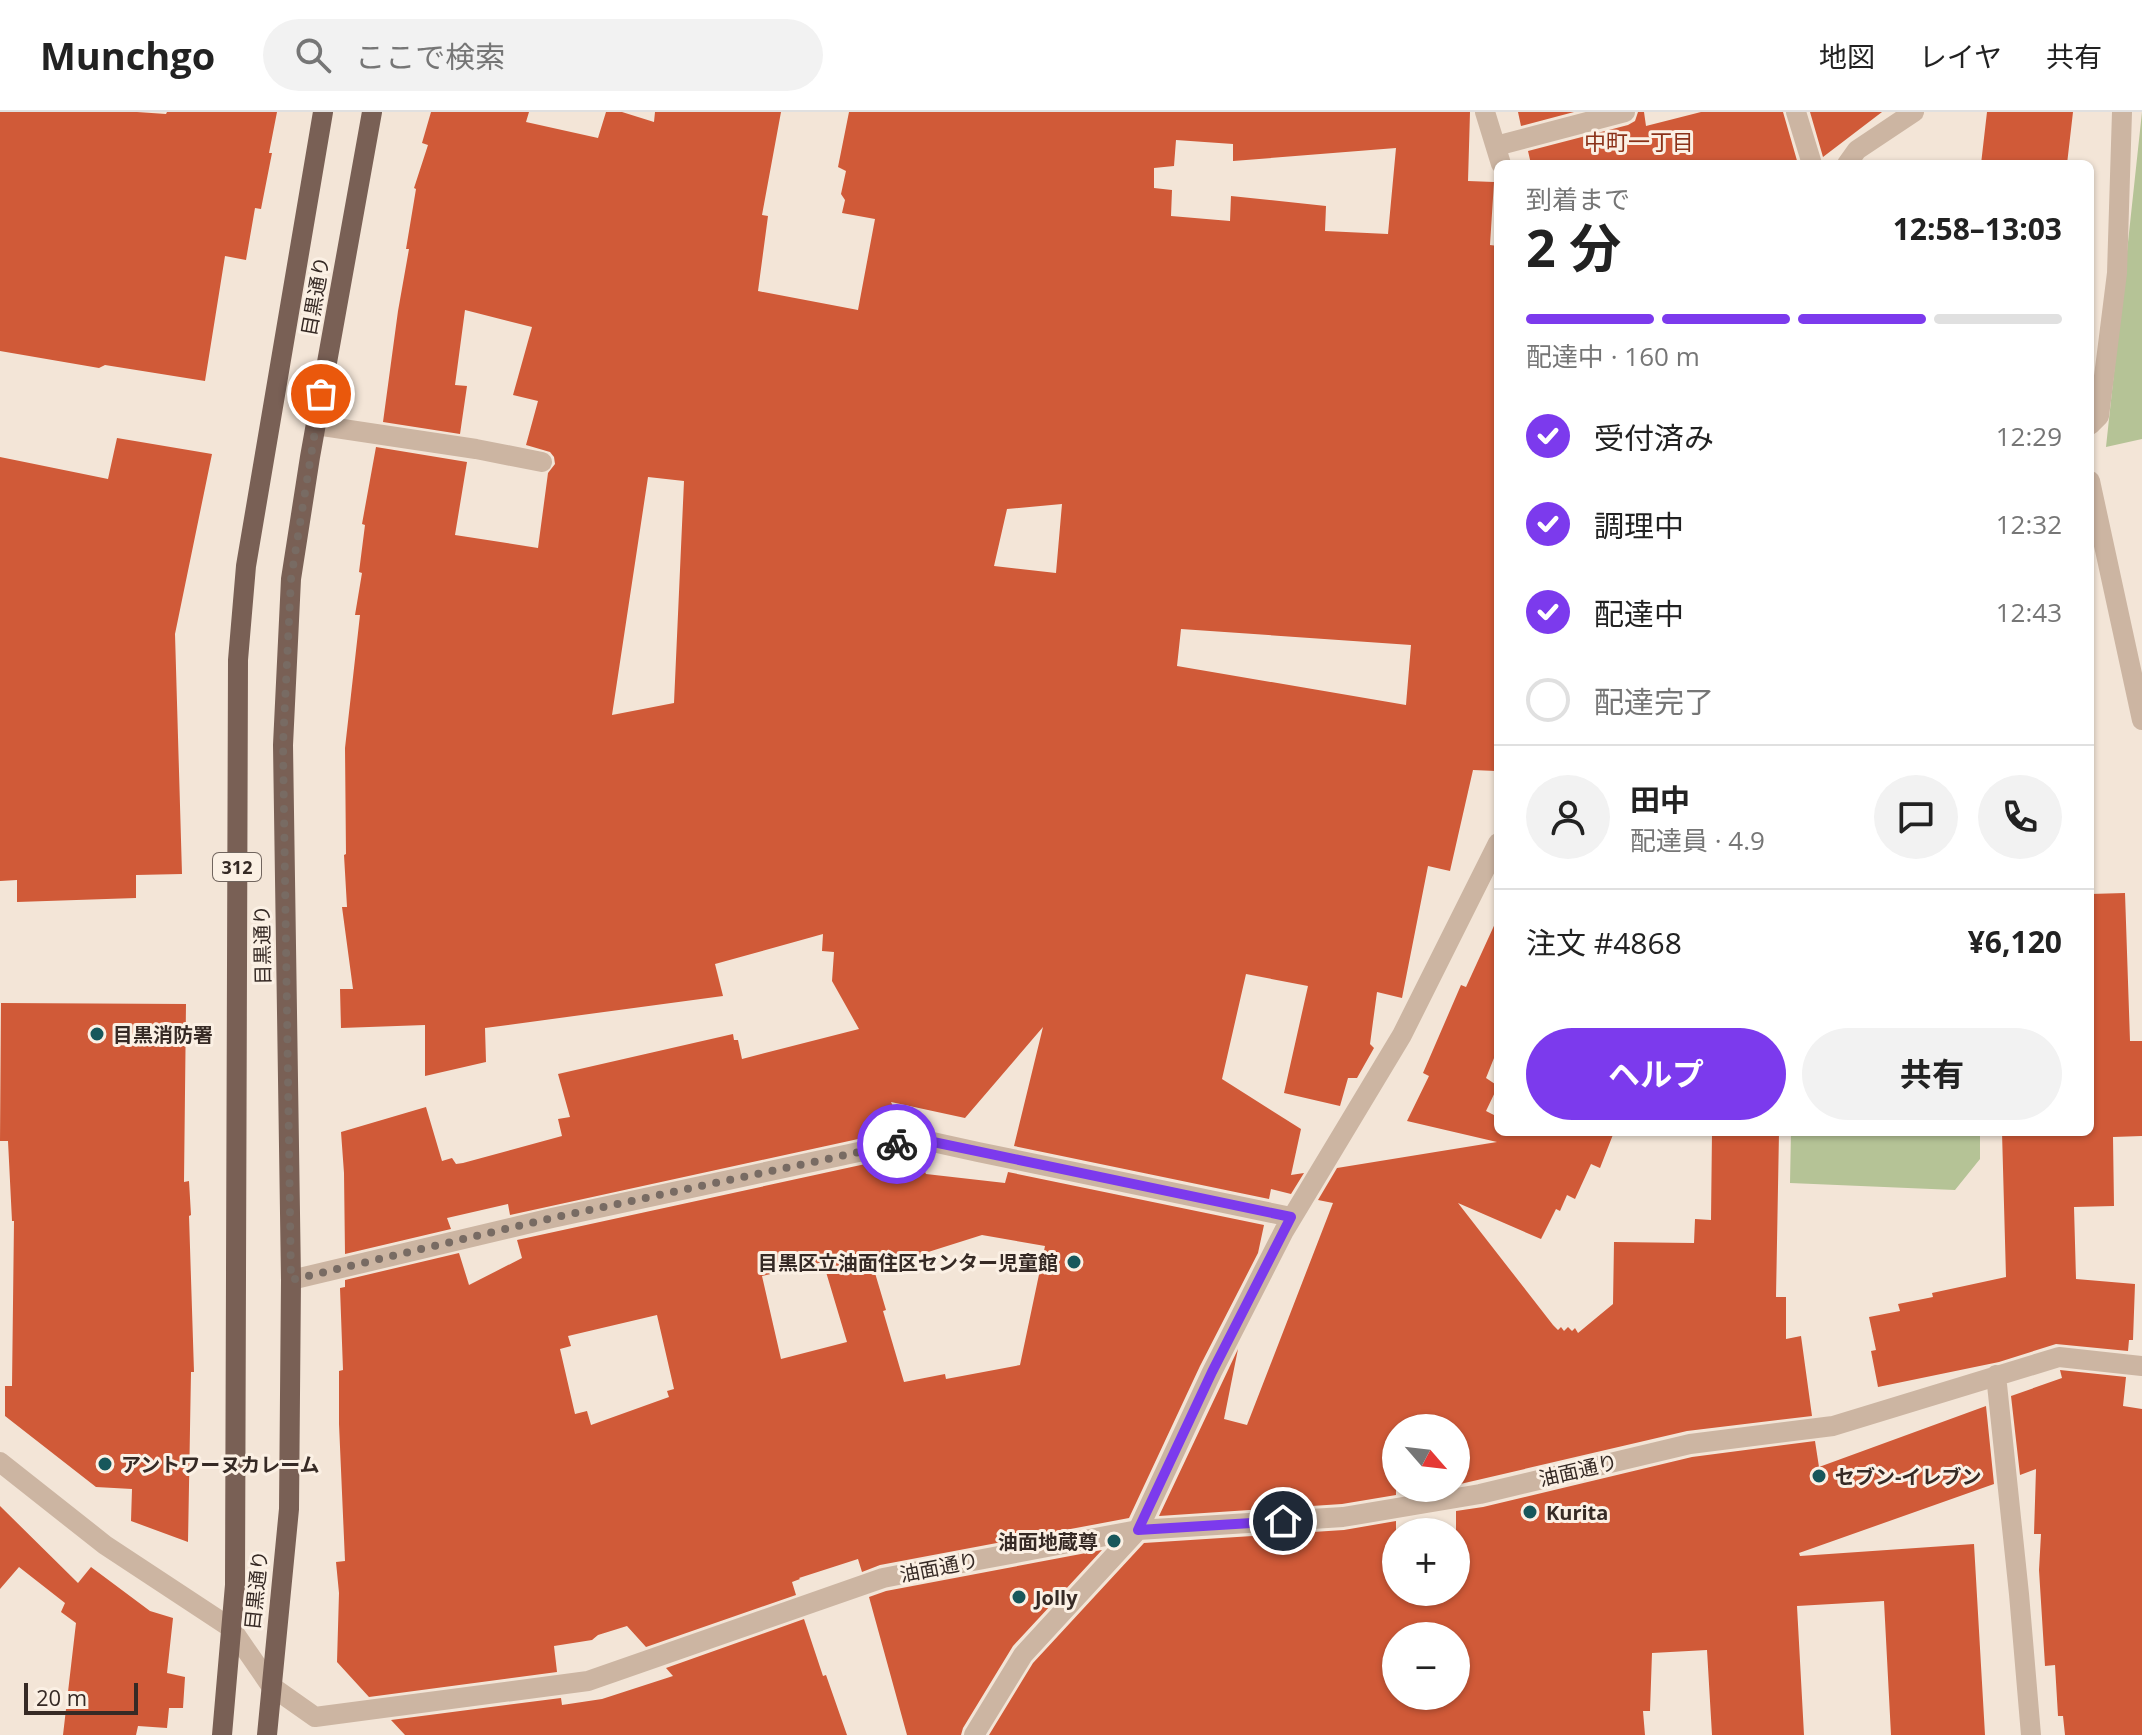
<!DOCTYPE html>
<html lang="ja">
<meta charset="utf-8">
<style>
:root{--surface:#fff;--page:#f2f2f2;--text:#222;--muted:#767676;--line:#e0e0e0;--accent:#7c3aed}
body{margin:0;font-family:"Open Sans","Noto Sans JP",sans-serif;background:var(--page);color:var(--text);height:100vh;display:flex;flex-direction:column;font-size:30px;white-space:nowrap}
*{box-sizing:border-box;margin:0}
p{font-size:26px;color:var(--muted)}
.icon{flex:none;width:44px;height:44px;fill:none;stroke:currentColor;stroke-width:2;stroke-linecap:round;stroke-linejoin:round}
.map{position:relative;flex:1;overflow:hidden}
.side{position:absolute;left:1494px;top:48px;width:600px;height:976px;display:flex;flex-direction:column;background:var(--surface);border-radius:12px;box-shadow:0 2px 6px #0004}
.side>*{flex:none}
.needle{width:52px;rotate:118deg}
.fabs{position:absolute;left:1382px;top:1302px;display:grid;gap:16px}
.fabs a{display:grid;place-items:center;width:88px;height:88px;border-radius:50%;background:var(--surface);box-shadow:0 2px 6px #0004;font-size:40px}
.scale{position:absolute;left:24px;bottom:20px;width:114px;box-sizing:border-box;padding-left:8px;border:4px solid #362a25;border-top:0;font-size:22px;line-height:28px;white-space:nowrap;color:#362a25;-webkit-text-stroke:6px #fbf0e4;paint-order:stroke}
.pin{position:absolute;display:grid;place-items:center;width:68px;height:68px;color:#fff;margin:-34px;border:4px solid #fff;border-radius:50%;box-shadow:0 2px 8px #0007}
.courier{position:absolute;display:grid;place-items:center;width:80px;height:80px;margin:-40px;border:6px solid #7c3aed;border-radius:50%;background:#fff;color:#222;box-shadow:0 2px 10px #0007}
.head em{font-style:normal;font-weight:700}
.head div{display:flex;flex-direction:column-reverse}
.head{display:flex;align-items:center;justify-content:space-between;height:136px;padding:0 32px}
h1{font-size:52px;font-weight:700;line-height:60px}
.bar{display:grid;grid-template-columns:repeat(4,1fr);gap:12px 8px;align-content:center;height:96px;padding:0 32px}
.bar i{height:10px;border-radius:6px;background:var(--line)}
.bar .current{background:var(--accent)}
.bar p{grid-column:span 4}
.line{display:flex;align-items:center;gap:20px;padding:0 32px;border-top:2px solid var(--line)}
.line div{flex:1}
.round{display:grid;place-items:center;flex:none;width:84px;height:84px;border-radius:42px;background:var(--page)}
ol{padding:0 32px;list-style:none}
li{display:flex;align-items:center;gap:24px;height:88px}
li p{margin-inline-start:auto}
li .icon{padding:8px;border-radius:50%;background:var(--accent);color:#fff;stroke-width:4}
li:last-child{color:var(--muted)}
li i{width:44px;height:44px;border:4px solid var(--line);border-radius:50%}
.cta{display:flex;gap:16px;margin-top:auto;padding:16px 32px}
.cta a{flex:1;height:92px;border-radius:48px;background:var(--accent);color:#fff;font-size:32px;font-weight:700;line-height:92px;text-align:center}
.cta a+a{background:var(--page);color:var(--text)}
header{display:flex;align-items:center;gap:48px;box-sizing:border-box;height:112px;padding:0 40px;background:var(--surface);border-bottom:2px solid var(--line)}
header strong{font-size:38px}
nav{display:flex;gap:44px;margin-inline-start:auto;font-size:28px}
.search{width:560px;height:72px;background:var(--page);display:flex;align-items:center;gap:20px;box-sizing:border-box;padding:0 28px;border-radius:44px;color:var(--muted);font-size:30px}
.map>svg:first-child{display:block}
.green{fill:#b5c396}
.building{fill:#d05a38;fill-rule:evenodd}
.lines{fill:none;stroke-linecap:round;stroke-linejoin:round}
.minor{stroke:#ccb5a2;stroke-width:20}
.tertiary{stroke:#ccb5a2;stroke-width:20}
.primary{stroke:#796055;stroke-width:20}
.done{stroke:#786b63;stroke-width:8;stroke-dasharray:0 14.4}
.route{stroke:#7c3aed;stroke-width:10}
.poi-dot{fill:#18575b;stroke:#fbf0e4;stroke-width:3}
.labels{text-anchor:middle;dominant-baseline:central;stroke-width:6;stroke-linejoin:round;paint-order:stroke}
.shield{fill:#fbf0e4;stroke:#71655e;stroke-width:2}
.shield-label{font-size:18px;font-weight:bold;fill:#362a25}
.street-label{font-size:20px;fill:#362a25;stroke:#fbf0e4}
.poi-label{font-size:20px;font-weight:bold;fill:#362a25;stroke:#fbf0e4;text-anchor:start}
.neighbourhood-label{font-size:22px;fill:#8b3118;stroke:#fbf0e4}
</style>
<header>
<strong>Munchgo</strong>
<div class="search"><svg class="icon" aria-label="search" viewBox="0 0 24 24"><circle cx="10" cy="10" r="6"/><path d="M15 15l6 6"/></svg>ここで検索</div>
<nav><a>地図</a><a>レイヤ</a><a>共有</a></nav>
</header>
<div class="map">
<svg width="2142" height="1623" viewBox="0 0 2142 1623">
<rect width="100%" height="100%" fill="#f3e5d7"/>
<path class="green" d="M 2142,0 L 2142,327 L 2106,335 Z
M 1791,1020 L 1980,1020 L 1980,1047 L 1955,1078 L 1790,1071 Z"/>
<path class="building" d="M 0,0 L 137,0 L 166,2 L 167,0 L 277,0 L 269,41 L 272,41 L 261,97 L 255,96 L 246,148 L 225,144 L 205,269 L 105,253 L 99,256 L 0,239 Z
M 431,0 L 529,0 L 526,10 L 598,26 L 606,0 L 622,0 L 654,10 L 655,0 L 781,0 L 762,103 L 768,104 L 758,179 L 858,198 L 875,107 L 842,101 L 845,88 L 841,82 L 846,59 L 838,55 L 849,0 L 1470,0 L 1468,69 L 1494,70 L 1490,133 L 1498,134 L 1498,640 L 1496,659 L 1473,658 L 1450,759 L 1428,754 L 1402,886 L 1377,880 L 1370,932 L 1374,936 L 1357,966 L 1348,966 L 1340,994 L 1284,981 L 1308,874 L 1246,862 L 1222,967 L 1301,1017 L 1291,1063 L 1304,1061 L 1291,1082 L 1271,1077 L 1269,1087 L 1014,1034 L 1043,915 L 965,1006 L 891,990 L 904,1017 L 510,1103 L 508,1092 L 447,1106 L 451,1117 L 345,1142 L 344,1061 L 341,1020 L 426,995 L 442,1049 L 452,1046 L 456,1052 L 463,1051 L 562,1024 L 558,1007 L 570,1005 L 558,962 L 733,922 L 734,928 L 738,928 L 742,947 L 859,917 L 832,869 L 834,840 L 822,839 L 823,822 L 715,852 L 723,884 L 485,916 L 486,950 L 425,964 L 425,913 L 341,916 L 340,877 L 353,877 L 342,795 L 347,795 L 344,743 L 346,742 L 345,636 L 360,503 L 355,503 L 362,461 L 359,460 L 365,413 L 362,412 L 376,335 L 467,350 L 455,423 L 538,436 L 548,361 L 555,352 L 554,345 L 550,340 L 526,333 L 538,289 L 513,283 L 532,215 L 465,198 L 455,273 L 467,274 L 460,322 L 383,310 L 398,199 L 409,137 L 406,137 L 416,77 L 414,76 L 428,33 L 422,31 ZM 1176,28 L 1233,32 L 1233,49 L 1396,36 L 1388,122 L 1325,119 L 1326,94 L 1231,84 L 1230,109 L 1171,104 L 1172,78 L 1154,76 L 1154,56 L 1174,54 ZM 648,365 L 684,369 L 674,591 L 612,603 ZM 1062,392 L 1056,461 L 994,454 L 1007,397 ZM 1181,517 L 1411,533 L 1406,593 L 1177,554 Z
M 1518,0 L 1574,0 L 1521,14 Z
M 1638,0 L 1644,0 L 1646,14 L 1701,0 L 1783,0 L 1798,52 L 1531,52 L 1528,39 L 1628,13 L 1635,9 Z
M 1810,0 L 1882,0 L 1823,45 Z
M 1987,0 L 2073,0 L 2067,52 L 1981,52 Z
M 117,326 L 212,342 L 175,522 L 182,762 L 136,763 L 136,786 L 17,790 L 17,768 L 0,769 L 0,345 L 108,367 Z
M 2125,781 L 2130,929 L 2142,929 L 2142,1024 L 2113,1025 L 2114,1094 L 2074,1095 L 2076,1167 L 2135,1172 L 2133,1228 L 2129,1228 L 2128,1239 L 2056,1232 L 1999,1250 L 1878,1275 L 1871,1239 L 1876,1238 L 1869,1205 L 1900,1199 L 1898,1192 L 1933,1185 L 1932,1181 L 2006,1165 L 2002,1020 L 2090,1020 L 2090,782 Z
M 1498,805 L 1498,936 L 1486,966 L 1498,974 L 1486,999 L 1498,1005 L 1498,1020 L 1614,1020 L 1600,1056 L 1591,1052 L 1575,1087 L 1567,1083 L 1560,1099 L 1556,1097 L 1541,1127 L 1458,1091 L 1553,1213 L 1558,1218 L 1561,1215 L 1564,1219 L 1568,1215 L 1572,1219 L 1575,1216 L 1578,1221 L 1613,1192 L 1614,1130 L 1694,1131 L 1695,1107 L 1711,1108 L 1712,1020 L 1779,1020 L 1776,1185 L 1786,1185 L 1786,1227 L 1801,1224 L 1812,1304 L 1687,1319 L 1456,1373 L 1456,1316 L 1396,1316 L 1396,1383 L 1342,1392 L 1159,1404 L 1238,1237 L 1224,1307 L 1247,1313 L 1333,1091 L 1318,1088 L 1337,1056 L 1497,1030 L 1407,1009 L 1429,964 L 1423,961 L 1461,873 L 1466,875 Z
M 1,891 L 186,892 L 184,1070 L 189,1069 L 191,1103 L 189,1104 L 194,1260 L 191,1260 L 188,1430 L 131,1409 L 132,1377 L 96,1375 L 5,1304 L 5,1274 L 12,1274 L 14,1109 L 12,1109 L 8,1029 L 0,1029 Z
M 916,1041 L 926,1062 L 1005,1071 L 1008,1060 L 1264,1113 L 1258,1141 L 1200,1254 L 1129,1406 L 880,1453 L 862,1460 L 858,1447 L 799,1466 L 800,1467 L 792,1470 L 796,1483 L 646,1535 L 627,1514 L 598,1523 L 592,1528 L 554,1534 L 557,1560 L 369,1585 L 337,1550 L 339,1481 L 336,1450 L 345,1449 L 339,1312 L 339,1259 L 343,1258 L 340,1176 L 345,1175 L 345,1168 L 459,1141 L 469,1173 L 522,1146 L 517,1128 ZM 982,1123 L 1045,1134 L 1020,1253 L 946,1267 L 945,1262 L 904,1270 L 883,1199 L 886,1198 L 875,1161 L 907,1152 L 906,1147 ZM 823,1150 L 847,1230 L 781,1247 L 762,1164 ZM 657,1203 L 674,1277 L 667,1279 L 669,1285 L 591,1313 L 587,1299 L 575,1302 L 560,1237 L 571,1234 L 568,1224 Z
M 2060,1258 L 2126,1265 L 2123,1294 L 2142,1297 L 2142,1623 L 2065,1623 L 2063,1604 L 2058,1604 L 2055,1553 L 2045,1554 L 2039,1458 L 2041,1422 L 2034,1422 L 2036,1357 L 2020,1363 L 2011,1284 L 2062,1266 Z
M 1986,1294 L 1994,1372 L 1799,1441 L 1800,1444 L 1974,1432 L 1985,1623 L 1891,1623 L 1884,1489 L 1797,1494 L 1804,1623 L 1712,1623 L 1707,1538 L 1652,1541 L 1650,1599 L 1643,1599 L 1645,1623 L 989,1623 L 1033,1551 L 1144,1431 L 1344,1418 L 1396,1409 L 1396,1480 L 1456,1480 L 1456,1399 L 1483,1395 L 1692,1345 L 1815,1329 L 1819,1355 ZM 1396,1524 L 1456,1524 L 1456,1584 L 1396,1584 Z
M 0,1394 L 78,1471 L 91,1455 L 150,1499 L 173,1506 L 167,1561 L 185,1565 L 183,1596 L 169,1596 L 167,1616 L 138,1614 L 136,1623 L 63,1623 L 76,1511 L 61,1500 L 65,1491 L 19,1455 L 0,1477 Z
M 1102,1438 L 1013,1534 L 963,1616 L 961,1623 L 907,1623 L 869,1485 L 886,1479 Z
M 804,1507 L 823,1564 L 826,1563 L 847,1623 L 405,1623 L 391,1608 L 561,1586 L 562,1593 L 602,1587 L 673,1564 L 666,1556 Z"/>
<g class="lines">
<path class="minor" d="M 1485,0 L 1501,52
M 1796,0 L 1812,52
M 1496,34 L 1625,0
M 1847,52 L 1857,38 L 1914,0
M 316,313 L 476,337 L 542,350
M 2090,313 L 2099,304 L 2117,161 L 2122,0
M 2090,369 L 2142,608
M 291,1168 L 552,1106 L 919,1027 L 978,1040 L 1291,1105
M 1996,1263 L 2019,1482 L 2031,1623
M 271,1574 L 315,1605 L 588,1569 L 883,1466 L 919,1459 L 1138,1418 L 1343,1405 L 1480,1382 L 1690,1332 L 1833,1314 L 2059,1245 L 2142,1254
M 974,1623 L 1023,1543 L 1138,1418 L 1212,1260 L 1284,1119 L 1402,923 L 1498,731"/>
<path class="tertiary" d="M 0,1350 L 105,1433 L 231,1516 L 271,1574"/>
<path class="primary" d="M 222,1623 L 235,1473 L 238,548 L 246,454 L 323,0
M 267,1623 L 289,1397 L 291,1168 L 283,633 L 291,467 L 310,345 L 372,0"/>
</g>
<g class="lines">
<path class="done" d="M 321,282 L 291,467 L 283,633 L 291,1168 L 552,1106 L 897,1032"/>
<path class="route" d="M 897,1032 L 919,1027 L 1291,1105 L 1212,1260 L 1138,1418 L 1283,1409"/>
</g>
<g class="poi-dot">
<circle cx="97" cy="922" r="8"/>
<circle cx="1074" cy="1150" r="8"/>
<circle cx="105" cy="1352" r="8"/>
<circle cx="1819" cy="1364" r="8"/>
<circle cx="1530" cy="1400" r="8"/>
<circle cx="1114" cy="1429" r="8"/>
<circle cx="1019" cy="1485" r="8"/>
</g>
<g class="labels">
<rect class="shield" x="213" y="741" width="48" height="28" rx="6"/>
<g class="shield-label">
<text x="237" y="755">312</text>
</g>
<g class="street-label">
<text transform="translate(315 184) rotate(-80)">目黒通り</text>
<text transform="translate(262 833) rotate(-91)">目黒通り</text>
<text transform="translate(1578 1358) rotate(-13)">油面通り</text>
<text transform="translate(939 1455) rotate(-11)">油面通り</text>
<text transform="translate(256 1478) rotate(-84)">目黒通り</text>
</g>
<g class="poi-label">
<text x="113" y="922">目黒消防署</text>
<text x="1058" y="1150" text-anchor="end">目黒区立油面住区センター児童館</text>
<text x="121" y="1352">アントワーヌカレーム</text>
<text x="1835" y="1364">セブン-イレブン</text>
<text x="1546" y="1400">Kurita</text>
<text x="1098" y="1429" text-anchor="end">油面地蔵尊</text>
<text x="1035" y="1485">Jolly</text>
</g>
<g class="neighbourhood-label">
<text x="1639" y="29">中町一丁目</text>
</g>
</g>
</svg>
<div class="fabs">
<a><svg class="needle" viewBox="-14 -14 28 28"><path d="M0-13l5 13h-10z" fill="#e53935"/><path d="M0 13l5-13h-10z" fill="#767676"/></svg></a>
<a>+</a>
<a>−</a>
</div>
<div class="scale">20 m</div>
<div class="pin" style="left:321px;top:282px;background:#ea580c"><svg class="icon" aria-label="bag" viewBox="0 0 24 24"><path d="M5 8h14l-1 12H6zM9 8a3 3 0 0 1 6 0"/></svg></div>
<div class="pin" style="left:1283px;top:1409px;background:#1f2937"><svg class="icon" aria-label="home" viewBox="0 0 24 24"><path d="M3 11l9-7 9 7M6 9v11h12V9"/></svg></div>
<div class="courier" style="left:897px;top:1032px"><svg class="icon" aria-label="bike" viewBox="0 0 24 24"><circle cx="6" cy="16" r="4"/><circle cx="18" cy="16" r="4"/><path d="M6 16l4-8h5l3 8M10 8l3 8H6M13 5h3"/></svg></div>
<section class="side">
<div class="head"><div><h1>2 分</h1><p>到着まで</p></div><em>12:58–13:03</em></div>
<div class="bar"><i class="current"></i><i class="current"></i><i class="current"></i><i></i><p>配達中 · 160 m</p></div>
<ol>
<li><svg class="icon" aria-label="check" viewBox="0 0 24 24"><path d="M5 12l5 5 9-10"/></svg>受付済み<p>12:29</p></li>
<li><svg class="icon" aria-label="check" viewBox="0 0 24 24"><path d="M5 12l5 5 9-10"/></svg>調理中<p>12:32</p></li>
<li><svg class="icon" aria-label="check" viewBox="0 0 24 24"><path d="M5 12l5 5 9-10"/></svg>配達中<p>12:43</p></li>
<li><i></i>配達完了</li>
</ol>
<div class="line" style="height:144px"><a class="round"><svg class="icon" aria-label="person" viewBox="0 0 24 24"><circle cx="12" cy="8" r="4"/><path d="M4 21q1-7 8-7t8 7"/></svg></a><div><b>田中</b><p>配達員 · 4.9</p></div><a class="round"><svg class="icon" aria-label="chat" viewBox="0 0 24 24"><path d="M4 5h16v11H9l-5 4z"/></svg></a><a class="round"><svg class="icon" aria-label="phone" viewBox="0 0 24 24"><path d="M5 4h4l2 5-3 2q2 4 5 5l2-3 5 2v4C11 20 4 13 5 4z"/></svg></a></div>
<div class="line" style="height:104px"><div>注文 #4868</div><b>¥6,120</b></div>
<div class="cta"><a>ヘルプ</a><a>共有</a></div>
</section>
</div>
